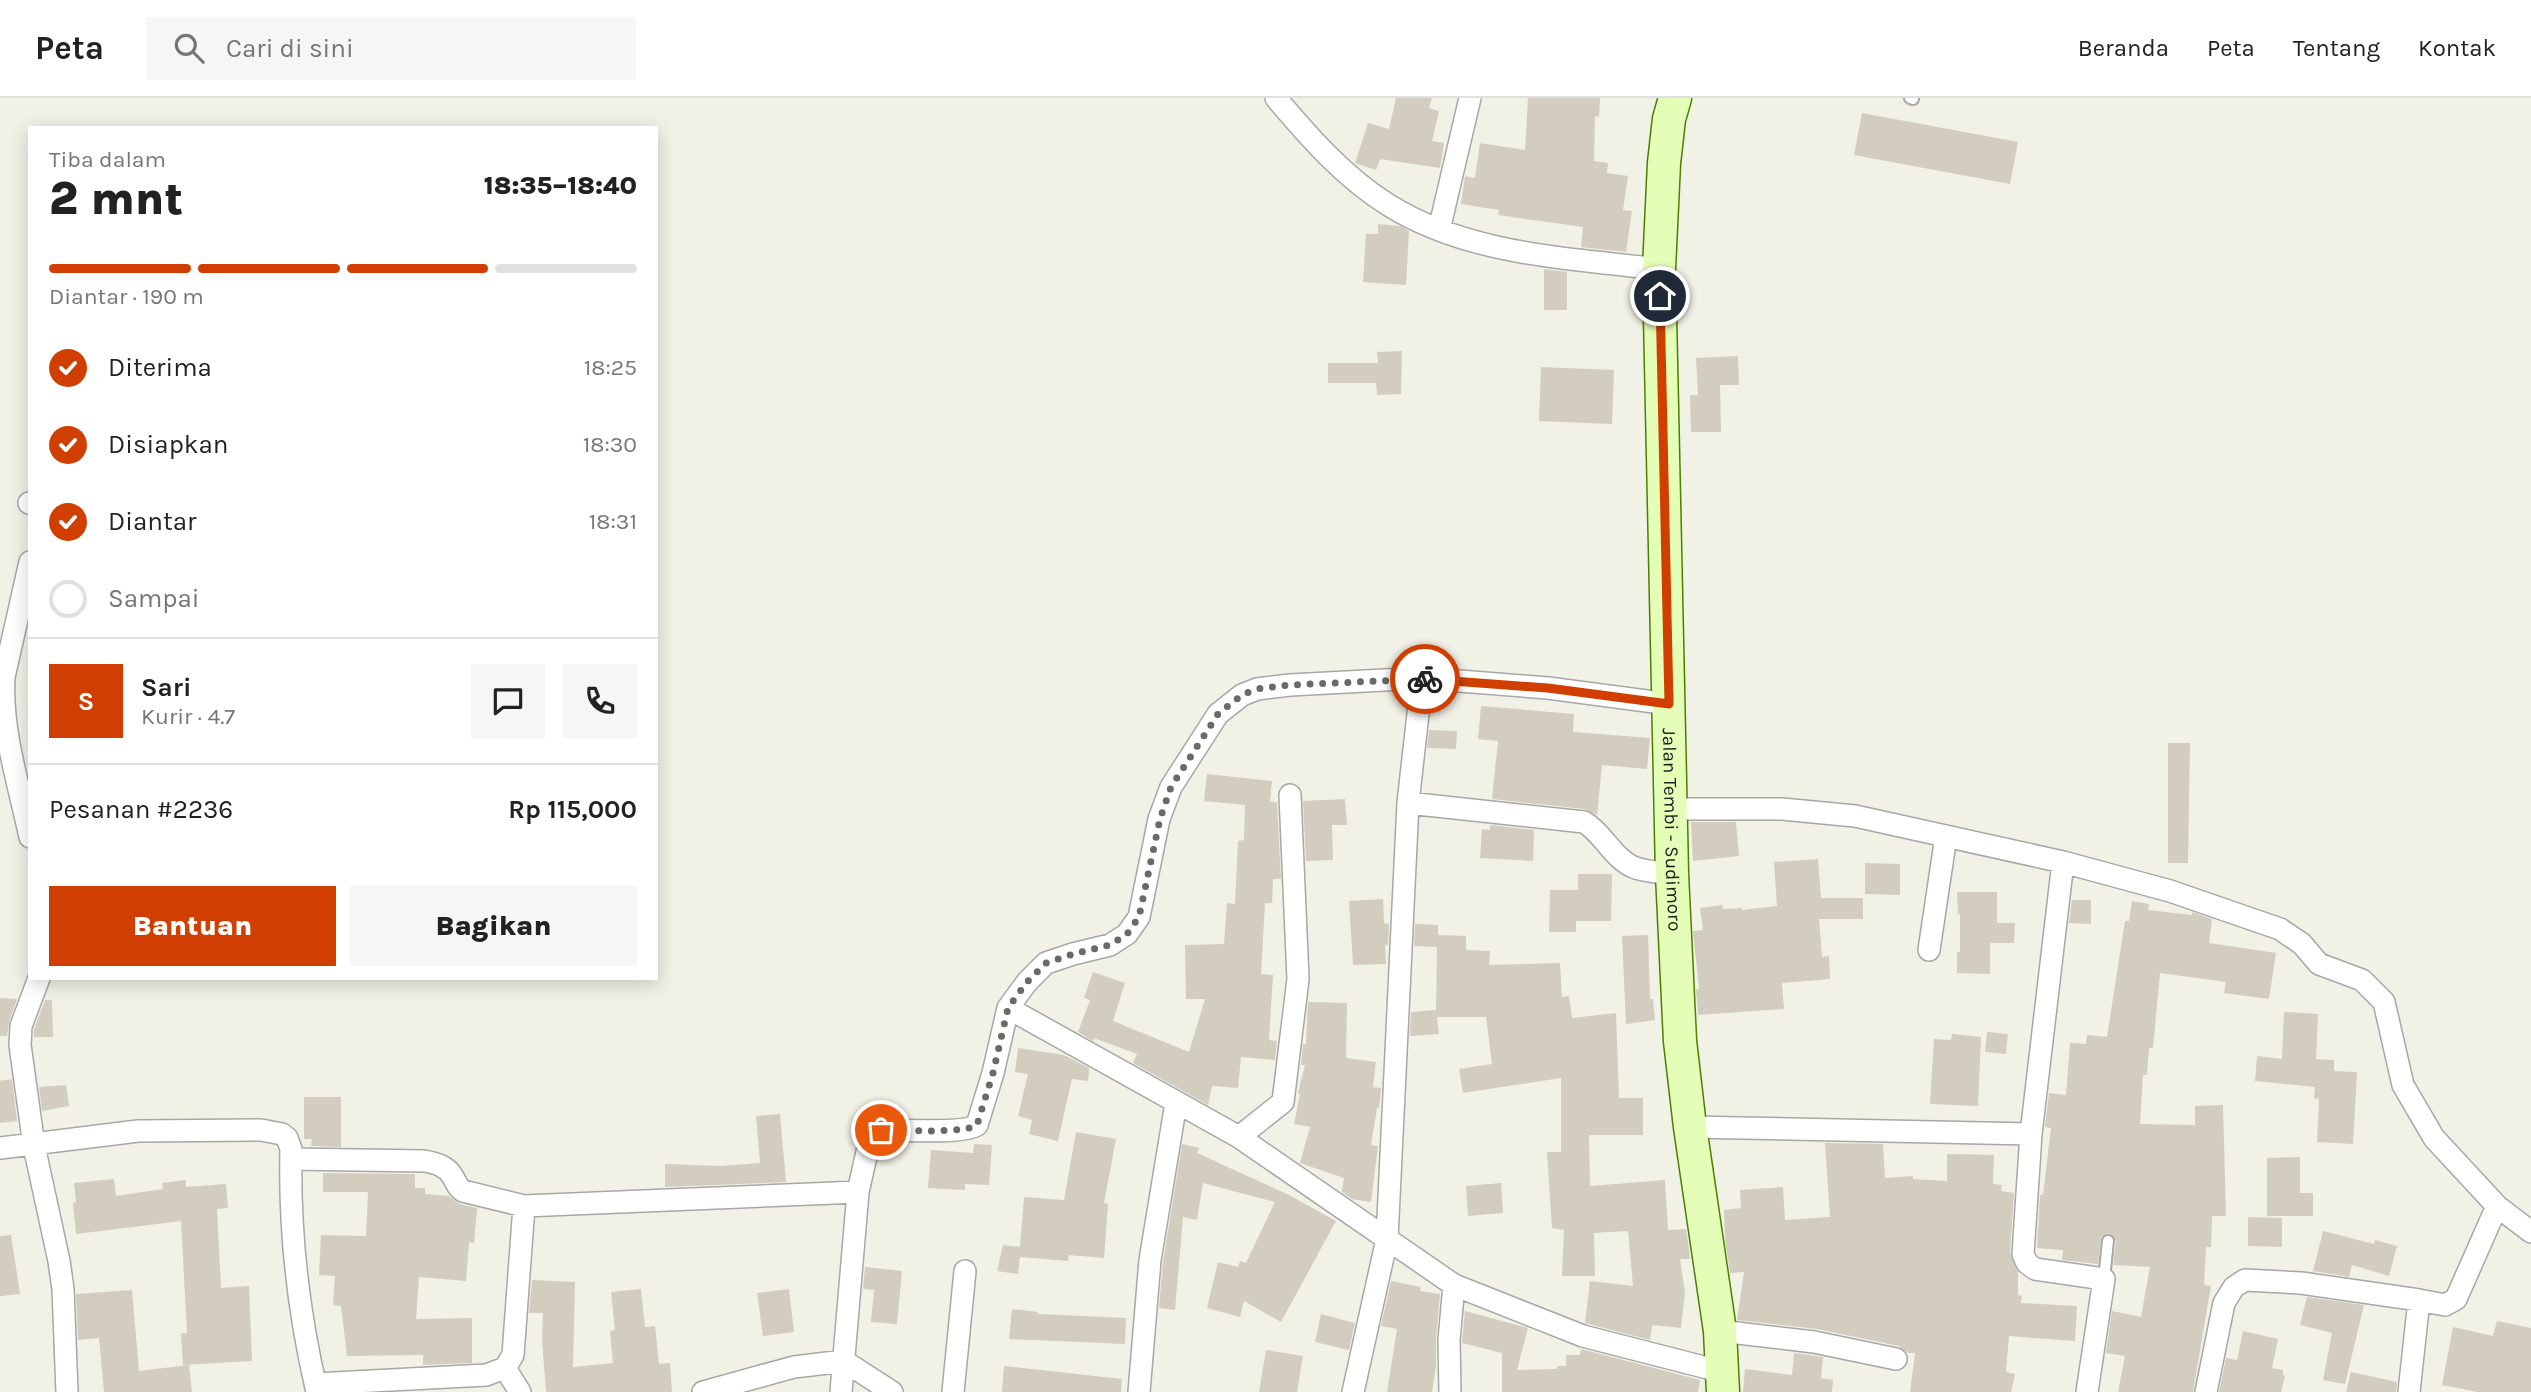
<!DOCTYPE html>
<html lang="id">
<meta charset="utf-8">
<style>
:root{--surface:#fff;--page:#f6f6f6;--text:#222;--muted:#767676;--line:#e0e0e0;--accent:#d13f00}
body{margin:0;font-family:Karla,sans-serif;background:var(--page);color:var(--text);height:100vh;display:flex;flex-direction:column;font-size:26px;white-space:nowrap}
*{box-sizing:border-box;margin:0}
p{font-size:23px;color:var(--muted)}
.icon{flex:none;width:38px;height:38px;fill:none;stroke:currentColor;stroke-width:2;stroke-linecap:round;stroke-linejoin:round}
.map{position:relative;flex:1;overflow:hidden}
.drawer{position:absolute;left:28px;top:28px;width:630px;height:854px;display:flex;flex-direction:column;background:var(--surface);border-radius:0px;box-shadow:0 4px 18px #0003}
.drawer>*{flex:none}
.pin{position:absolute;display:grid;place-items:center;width:60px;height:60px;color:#fff;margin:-30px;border:4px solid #fff;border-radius:50%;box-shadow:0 2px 7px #0007}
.courier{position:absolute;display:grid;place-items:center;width:70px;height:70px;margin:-35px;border:5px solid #d13f00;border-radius:50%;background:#fff;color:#222;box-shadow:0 2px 9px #0007}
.headline em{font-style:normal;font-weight:800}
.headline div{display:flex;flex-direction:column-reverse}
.headline{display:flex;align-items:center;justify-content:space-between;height:119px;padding:0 21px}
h1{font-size:46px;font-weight:800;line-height:52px}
.bar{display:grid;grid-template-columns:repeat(4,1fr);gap:10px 7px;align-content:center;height:84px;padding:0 21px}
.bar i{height:9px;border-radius:5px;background:var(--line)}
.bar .current{background:var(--accent)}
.bar p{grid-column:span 4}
.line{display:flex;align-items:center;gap:18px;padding:0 21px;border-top:2px solid var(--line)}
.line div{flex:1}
.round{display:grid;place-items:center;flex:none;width:74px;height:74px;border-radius:0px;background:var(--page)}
ol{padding:0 21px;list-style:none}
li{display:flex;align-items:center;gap:21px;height:77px}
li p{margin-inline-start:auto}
li .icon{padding:7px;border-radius:50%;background:var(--accent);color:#fff;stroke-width:4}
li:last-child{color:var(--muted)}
li i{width:38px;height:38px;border:4px solid var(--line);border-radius:50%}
.action{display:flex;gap:14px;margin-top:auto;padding:14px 21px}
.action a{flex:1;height:80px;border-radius:0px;background:var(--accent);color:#fff;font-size:28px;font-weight:800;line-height:80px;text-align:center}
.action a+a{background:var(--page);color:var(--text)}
header{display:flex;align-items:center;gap:42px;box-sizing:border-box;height:98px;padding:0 35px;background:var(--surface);border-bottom:2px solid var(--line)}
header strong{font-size:33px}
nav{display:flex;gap:38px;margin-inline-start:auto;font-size:24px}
.search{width:490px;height:63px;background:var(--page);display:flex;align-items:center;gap:18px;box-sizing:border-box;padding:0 24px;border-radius:0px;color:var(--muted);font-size:26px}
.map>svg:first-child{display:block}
.building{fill:#d2cdbf}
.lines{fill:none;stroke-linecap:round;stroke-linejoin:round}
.service-casing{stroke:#a7a7a7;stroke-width:14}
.minor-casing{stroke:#a7a7a7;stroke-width:24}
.secondary-casing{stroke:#4b7f00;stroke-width:35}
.service{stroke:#fff;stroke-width:10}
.minor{stroke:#fff;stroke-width:21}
.secondary{stroke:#e5feb7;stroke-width:32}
.done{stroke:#696965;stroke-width:7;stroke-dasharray:0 12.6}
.route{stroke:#d13f00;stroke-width:9}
.labels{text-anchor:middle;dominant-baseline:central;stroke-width:6;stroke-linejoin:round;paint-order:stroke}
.street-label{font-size:19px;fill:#202020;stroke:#fff}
</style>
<header>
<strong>Peta</strong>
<div class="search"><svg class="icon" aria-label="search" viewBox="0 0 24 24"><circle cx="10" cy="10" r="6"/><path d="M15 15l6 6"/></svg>Cari di sini</div>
<nav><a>Beranda</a><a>Peta</a><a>Tentang</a><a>Kontak</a></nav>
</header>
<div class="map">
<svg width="2531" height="1294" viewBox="0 0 2531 1294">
<rect width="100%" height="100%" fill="#f1f1e6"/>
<path class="building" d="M 1396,0 L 1432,0 L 1429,10 L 1439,13 L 1432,43 L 1444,45 L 1440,70 L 1380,61 L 1376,72 L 1355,65 L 1368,25 L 1389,31 Z
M 1528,0 L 1600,0 L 1599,19 L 1595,18 L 1594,63 L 1608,65 L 1607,75 L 1628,78 L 1623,112 L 1632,113 L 1626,154 L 1581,149 L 1583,129 L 1498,117 L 1499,112 L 1461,106 L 1465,78 L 1475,80 L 1480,45 L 1525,52 Z
M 1862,15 L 2018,44 L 2010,86 L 1854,57 Z
M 1378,126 L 1400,128 L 1409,133 L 1406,187 L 1363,184 L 1366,136 L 1378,136 Z
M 1544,171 L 1567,174 L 1567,212 L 1544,212 Z
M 1402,253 L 1401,296 L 1377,297 L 1376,285 L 1328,285 L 1328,265 L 1378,265 L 1377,254 Z
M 1738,258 L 1739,287 L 1720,287 L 1721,334 L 1691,334 L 1690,297 L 1698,297 L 1696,260 Z
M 1541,269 L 1614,272 L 1612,326 L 1539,323 Z
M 1481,608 L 1574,616 L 1573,634 L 1650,640 L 1647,671 L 1602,667 L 1597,717 L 1585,711 L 1492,701 L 1498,643 L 1478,641 Z
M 1429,632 L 1457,633 L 1456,651 L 1427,650 Z
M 2168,645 L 2190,645 L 2188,765 L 2168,765 Z
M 1207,676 L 1272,683 L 1270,704 L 1277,704 L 1281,781 L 1273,781 L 1272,805 L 1265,805 L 1261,876 L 1273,877 L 1269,942 L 1277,943 L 1275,962 L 1241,959 L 1238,990 L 1212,988 L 1208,1007 L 1133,965 L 1137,956 L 1094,940 L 1093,943 L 1078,934 L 1090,902 L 1084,900 L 1093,874 L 1125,885 L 1113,923 L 1189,954 L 1205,901 L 1186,901 L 1185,847 L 1224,846 L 1227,805 L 1235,806 L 1238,743 L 1244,742 L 1245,707 L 1204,703 Z
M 1345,701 L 1347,727 L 1332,727 L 1333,762 L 1306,763 L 1303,703 Z
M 1691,724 L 1736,724 L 1739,758 L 1693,763 Z
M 1490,727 L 1534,732 L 1533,763 L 1480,760 L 1482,731 L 1490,732 Z
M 1818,761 L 1821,800 L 1863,800 L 1863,821 L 1819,821 L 1822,859 L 1829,858 L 1830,881 L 1782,885 L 1784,911 L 1698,917 L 1696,891 L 1699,891 L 1693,833 L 1703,832 L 1700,810 L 1722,807 L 1723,811 L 1742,810 L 1742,812 L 1777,808 L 1774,764 Z
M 1865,765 L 1900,766 L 1900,797 L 1865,796 Z
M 1578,776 L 1612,776 L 1611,823 L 1576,823 L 1576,834 L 1549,834 L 1550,792 L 1578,792 Z
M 1957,794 L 1997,794 L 1997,825 L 2015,825 L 2014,845 L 1990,845 L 1990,876 L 1957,875 L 1957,854 L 1960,854 L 1960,816 L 1958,816 Z
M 1383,801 L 1384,825 L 1389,826 L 1388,847 L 1385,847 L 1386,866 L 1353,867 L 1349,803 Z
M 2072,802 L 2091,802 L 2091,826 L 2069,825 Z
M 2132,803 L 2149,806 L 2148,812 L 2192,817 L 2192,814 L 2212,821 L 2209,845 L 2276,855 L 2269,901 L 2224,895 L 2226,884 L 2160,875 L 2153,950 L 2149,950 L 2147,977 L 2143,977 L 2140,1026 L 2195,1027 L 2195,1008 L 2223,1007 L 2226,1118 L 2212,1118 L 2211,1149 L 2206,1149 L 2204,1187 L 2211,1188 L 2193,1294 L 2118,1294 L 2125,1258 L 2106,1255 L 2112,1213 L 2141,1219 L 2150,1169 L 2113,1167 L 2116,1143 L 2109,1135 L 2101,1139 L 2098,1166 L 2062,1162 L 2063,1152 L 2037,1150 L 2040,1097 L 2043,1097 L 2051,1030 L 2045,1029 L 2049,995 L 2066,997 L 2070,945 L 2086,946 L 2087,937 L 2107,939 L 2125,823 L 2129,823 Z
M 1415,826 L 1438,827 L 1438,837 L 1466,838 L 1466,852 L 1490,853 L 1489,867 L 1560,865 L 1562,899 L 1569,898 L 1572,920 L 1616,915 L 1619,1000 L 1643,1000 L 1643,1037 L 1589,1037 L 1590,1088 L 1665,1082 L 1668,1132 L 1686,1131 L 1688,1143 L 1690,1161 L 1680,1161 L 1685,1195 L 1681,1230 L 1652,1227 L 1650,1242 L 1585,1225 L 1590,1183 L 1633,1188 L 1628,1133 L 1594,1135 L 1595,1178 L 1562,1178 L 1564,1132 L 1552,1130 L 1547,1054 L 1561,1054 L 1561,980 L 1463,995 L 1459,971 L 1492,966 L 1486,919 L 1437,919 L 1439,936 L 1410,938 L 1411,914 L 1436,912 L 1437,849 L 1414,848 Z
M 1648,837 L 1650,901 L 1653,901 L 1655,922 L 1626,926 L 1622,838 Z
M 0,900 L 17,901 L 9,924 L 7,938 L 0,938 Z
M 45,902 L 52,902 L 53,939 L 34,939 L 34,931 Z
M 1308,904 L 1347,905 L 1346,960 L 1376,964 L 1373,989 L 1381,990 L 1379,1010 L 1377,1010 L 1371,1047 L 1378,1048 L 1371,1104 L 1352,1101 L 1342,1094 L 1344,1080 L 1300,1065 L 1310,1029 L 1294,1026 L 1300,996 L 1298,995 L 1305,967 L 1301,967 L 1303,946 L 1306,946 Z
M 2284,914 L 2318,916 L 2316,961 L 2334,962 L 2334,973 L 2357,974 L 2353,1046 L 2317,1044 L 2319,1001 L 2314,1000 L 2315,989 L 2255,983 L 2257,958 L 2282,961 Z
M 1987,934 L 2008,936 L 2006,956 L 1985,954 Z
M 1952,936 L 1981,939 L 1978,1008 L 1930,1006 L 1934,941 L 1951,942 Z
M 1018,950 L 1064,957 L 1089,970 L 1088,983 L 1072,981 L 1058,1043 L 1029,1036 L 1032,1022 L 1018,1018 L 1028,976 L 1015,974 Z
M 12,981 L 17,1023 L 0,1025 L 0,983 Z
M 66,987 L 69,1008 L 42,1013 L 39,989 Z
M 304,999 L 341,999 L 341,1049 L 311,1048 L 312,1041 L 304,1041 Z
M 780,1016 L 786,1084 L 665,1089 L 665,1066 L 720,1068 L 760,1065 L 756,1018 Z
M 1076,1034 L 1116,1041 L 1104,1105 L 1108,1106 L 1104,1160 L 1069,1157 L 1068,1163 L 1020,1159 L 1018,1176 L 997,1173 L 1003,1147 L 1020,1149 L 1024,1099 L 1064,1102 Z
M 1825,1045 L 1883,1046 L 1885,1080 L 1913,1078 L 1913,1081 L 1947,1083 L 1947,1056 L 1994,1057 L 1993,1086 L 2002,1087 L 2001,1093 L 2014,1095 L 2010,1155 L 2018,1174 L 2018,1197 L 2022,1198 L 2021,1205 L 2077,1208 L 2075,1243 L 2009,1238 L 2006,1274 L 2015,1276 L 2011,1294 L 1910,1294 L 1915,1255 L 1908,1255 L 1899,1248 L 1817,1231 L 1737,1222 L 1744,1174 L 1730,1175 L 1725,1141 L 1724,1112 L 1741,1110 L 1740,1092 L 1783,1089 L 1785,1122 L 1830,1119 Z
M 974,1046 L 992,1047 L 989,1087 L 965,1086 L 965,1092 L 928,1090 L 931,1052 L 973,1055 Z
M 1182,1046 L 1199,1050 L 1197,1055 L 1289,1097 L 1336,1123 L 1281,1224 L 1244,1203 L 1240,1219 L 1207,1210 L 1218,1164 L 1238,1169 L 1240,1163 L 1246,1165 L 1275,1104 L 1203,1085 L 1197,1122 L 1183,1119 L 1175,1212 L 1159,1210 L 1163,1164 Z
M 2300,1059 L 2300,1095 L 2313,1095 L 2313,1118 L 2267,1118 L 2267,1060 Z
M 323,1075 L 415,1076 L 415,1090 L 425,1090 L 425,1096 L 449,1098 L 459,1106 L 477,1110 L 474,1145 L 469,1144 L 466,1183 L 419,1179 L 416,1221 L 472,1220 L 472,1265 L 423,1267 L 423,1257 L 347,1258 L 341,1208 L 333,1207 L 335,1178 L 319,1177 L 321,1137 L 366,1138 L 368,1094 L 323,1094 Z
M 114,1081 L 116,1098 L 163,1091 L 162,1085 L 186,1082 L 186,1089 L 226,1086 L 228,1110 L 217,1111 L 221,1190 L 249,1188 L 252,1263 L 183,1267 L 181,1235 L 187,1235 L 181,1123 L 76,1136 L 73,1105 L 76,1104 L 74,1085 Z
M 1501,1085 L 1503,1115 L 1468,1118 L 1466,1088 Z
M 2248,1119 L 2282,1120 L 2282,1149 L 2248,1148 Z
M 2323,1133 L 2374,1146 L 2375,1142 L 2397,1148 L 2389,1178 L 2352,1167 L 2349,1179 L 2313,1173 Z
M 11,1137 L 20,1196 L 0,1198 L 0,1138 Z
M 865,1169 L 902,1173 L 897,1226 L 871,1224 L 874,1192 L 863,1191 Z
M 532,1182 L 575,1184 L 573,1269 L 613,1265 L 610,1233 L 615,1232 L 611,1194 L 641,1191 L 645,1229 L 655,1228 L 659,1266 L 670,1265 L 672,1294 L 546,1294 L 542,1242 L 543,1215 L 529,1215 Z
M 1391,1183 L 1421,1189 L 1420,1193 L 1440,1196 L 1436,1241 L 1436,1268 L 1432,1294 L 1387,1294 L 1397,1231 L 1381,1228 Z
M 789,1191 L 794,1234 L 763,1238 L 757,1195 Z
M 132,1192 L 139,1273 L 189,1267 L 192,1294 L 104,1294 L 99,1240 L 78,1242 L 76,1196 Z
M 2307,1199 L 2364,1207 L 2345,1286 L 2323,1282 L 2332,1235 L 2300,1227 Z
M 1012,1211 L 1038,1214 L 1038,1216 L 1126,1220 L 1125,1246 L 1009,1241 Z
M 1465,1213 L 1528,1230 L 1517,1272 L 1557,1271 L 1557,1268 L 1566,1268 L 1566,1257 L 1580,1257 L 1581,1251 L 1700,1282 L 1698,1294 L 1502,1294 L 1502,1255 L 1462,1245 Z
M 1321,1216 L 1355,1225 L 1349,1252 L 1315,1244 Z
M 2497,1223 L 2531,1230 L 2531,1294 L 2478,1294 L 2442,1287 L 2453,1229 L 2493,1238 Z
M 2243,1233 L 2278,1241 L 2272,1270 L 2283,1272 L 2283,1277 L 2285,1278 L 2281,1294 L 2219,1294 L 2226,1260 L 2237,1262 Z
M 1266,1252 L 1303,1258 L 1297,1294 L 1259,1294 Z
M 1794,1255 L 1823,1259 L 1821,1280 L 1833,1282 L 1832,1294 L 1743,1294 L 1745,1271 L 1792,1277 Z
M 1004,1268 L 1122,1281 L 1121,1294 L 1002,1294 Z
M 2351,1274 L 2397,1284 L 2396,1294 L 2346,1294 Z"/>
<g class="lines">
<defs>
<path id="service" d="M 1910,0 L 1913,1
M 2104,1181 L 2108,1143"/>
<path id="minor" d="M 1276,0 C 1309,39 1344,79 1387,106 C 1467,157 1568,160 1659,171
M 1439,132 L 1470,0
M 29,405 L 30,405
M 30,464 L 4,579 C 1,633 19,687 30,739
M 1408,705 L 1584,724 C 1603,735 1613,760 1633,769 C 1645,774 1660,774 1672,776
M 1671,711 L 1782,711 L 1855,718 L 2063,764 L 2170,793 L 2280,831 L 2302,846 L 2319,866 L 2362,882 L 2384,904 L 2403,987 L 2434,1040 L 2497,1108 L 2531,1134
M 2063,764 L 2031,1036 L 2023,1156 L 2027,1165 L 2035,1171 L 2104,1181 L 2087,1294
M 1929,852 L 1946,738
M 39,880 L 21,928 L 20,947 L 34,1048 L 59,1163 L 63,1191 L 67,1294
M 1008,910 L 1239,1039 L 1454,1187 L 1583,1238 L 1723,1274
M 1690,1029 L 2031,1036
M 1239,1039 L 1283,1004 L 1298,881 L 1290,697
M 0,1050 L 138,1033 L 261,1032 L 282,1036 L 287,1040 L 291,1051 C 289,1134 298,1213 317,1294
M 291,1061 L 424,1063 C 436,1065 447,1068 453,1079 C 457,1086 457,1089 463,1093 L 524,1108
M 2419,1202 L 2445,1207 L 2456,1201 L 2497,1108
M 1720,1233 L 1814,1244 L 1896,1261
M 505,1270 L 520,1294
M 315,1286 L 486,1277 L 505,1270 L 513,1257 L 524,1108 L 858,1094
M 703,1294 L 794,1269 L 844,1263 L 892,1294
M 841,1294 L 858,1094 L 869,1045 L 881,1032 C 901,1032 964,1036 977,1027 L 993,975 L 1008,910 L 1027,884 L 1046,865 L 1073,856 L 1110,847 L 1127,836 L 1139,819 L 1159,721 L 1171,689 L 1218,616 L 1242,597 L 1257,591 L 1290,587 L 1422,580 L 1548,590 L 1669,606
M 953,1294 L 965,1173
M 1139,1294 L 1150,1162 L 1176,1005
M 1353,1294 L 1387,1141 L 1408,705 L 1422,580
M 1450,1294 L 1449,1242 L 1454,1187
M 2206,1294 L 2224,1205 L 2234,1189 L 2245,1182 L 2301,1185 L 2419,1202 L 2409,1294"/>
<g id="secondary">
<path id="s1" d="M 1675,0 L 1669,21 L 1664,65 L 1659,171 L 1672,776 L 1680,943 L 1690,1029 L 1720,1233 L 1723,1294"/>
</g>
</defs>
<use href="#service" class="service-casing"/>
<use href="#minor" class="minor-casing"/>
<use href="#secondary" class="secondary-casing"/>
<use href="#service" class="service"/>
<use href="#minor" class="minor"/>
<use href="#secondary" class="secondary"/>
</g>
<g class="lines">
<path class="done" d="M 881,1032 C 901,1032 964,1036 977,1027 L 993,975 L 1008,910 L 1027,884 L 1046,865 L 1073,856 L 1110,847 L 1127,836 L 1139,819 L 1160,721 L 1171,689 L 1218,616 L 1242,597 L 1256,591 L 1290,587 L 1425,581"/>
<path class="route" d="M 1425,581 L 1548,590 L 1669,606 L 1660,198"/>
</g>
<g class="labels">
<g class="street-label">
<text stroke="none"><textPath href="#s1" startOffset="733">Jalan Tembi - Sudimoro</textPath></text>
</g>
</g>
</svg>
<div class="pin" style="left:881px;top:1032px;background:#ea580c"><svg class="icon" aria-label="bag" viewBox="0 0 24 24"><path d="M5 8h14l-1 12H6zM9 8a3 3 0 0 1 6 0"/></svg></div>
<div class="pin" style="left:1660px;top:198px;background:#1f2937"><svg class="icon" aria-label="home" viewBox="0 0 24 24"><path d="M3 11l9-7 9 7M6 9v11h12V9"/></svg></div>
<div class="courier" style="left:1425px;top:581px"><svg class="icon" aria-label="bike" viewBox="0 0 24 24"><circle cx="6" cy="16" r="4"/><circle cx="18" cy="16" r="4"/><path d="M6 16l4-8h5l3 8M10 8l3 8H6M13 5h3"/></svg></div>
<section class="drawer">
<div class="headline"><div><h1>2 mnt</h1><p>Tiba dalam</p></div><em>18:35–18:40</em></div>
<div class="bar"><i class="current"></i><i class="current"></i><i class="current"></i><i></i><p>Diantar · 190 m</p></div>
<ol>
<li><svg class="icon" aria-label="check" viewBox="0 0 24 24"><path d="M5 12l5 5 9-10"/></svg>Diterima<p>18:25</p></li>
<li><svg class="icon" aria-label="check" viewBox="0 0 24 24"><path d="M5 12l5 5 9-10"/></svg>Disiapkan<p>18:30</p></li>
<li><svg class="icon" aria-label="check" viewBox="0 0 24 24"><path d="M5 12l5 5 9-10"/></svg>Diantar<p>18:31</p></li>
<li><i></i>Sampai</li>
</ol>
<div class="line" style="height:126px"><b class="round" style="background:var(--accent);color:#fff">S</b><div><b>Sari</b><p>Kurir · 4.7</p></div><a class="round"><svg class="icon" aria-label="chat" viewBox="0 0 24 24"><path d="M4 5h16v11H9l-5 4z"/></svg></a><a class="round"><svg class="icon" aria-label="phone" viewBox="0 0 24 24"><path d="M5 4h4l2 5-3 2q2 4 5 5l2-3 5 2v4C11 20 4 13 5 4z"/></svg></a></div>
<div class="line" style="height:91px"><div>Pesanan #2236</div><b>Rp 115,000</b></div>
<div class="action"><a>Bantuan</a><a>Bagikan</a></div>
</section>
</div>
